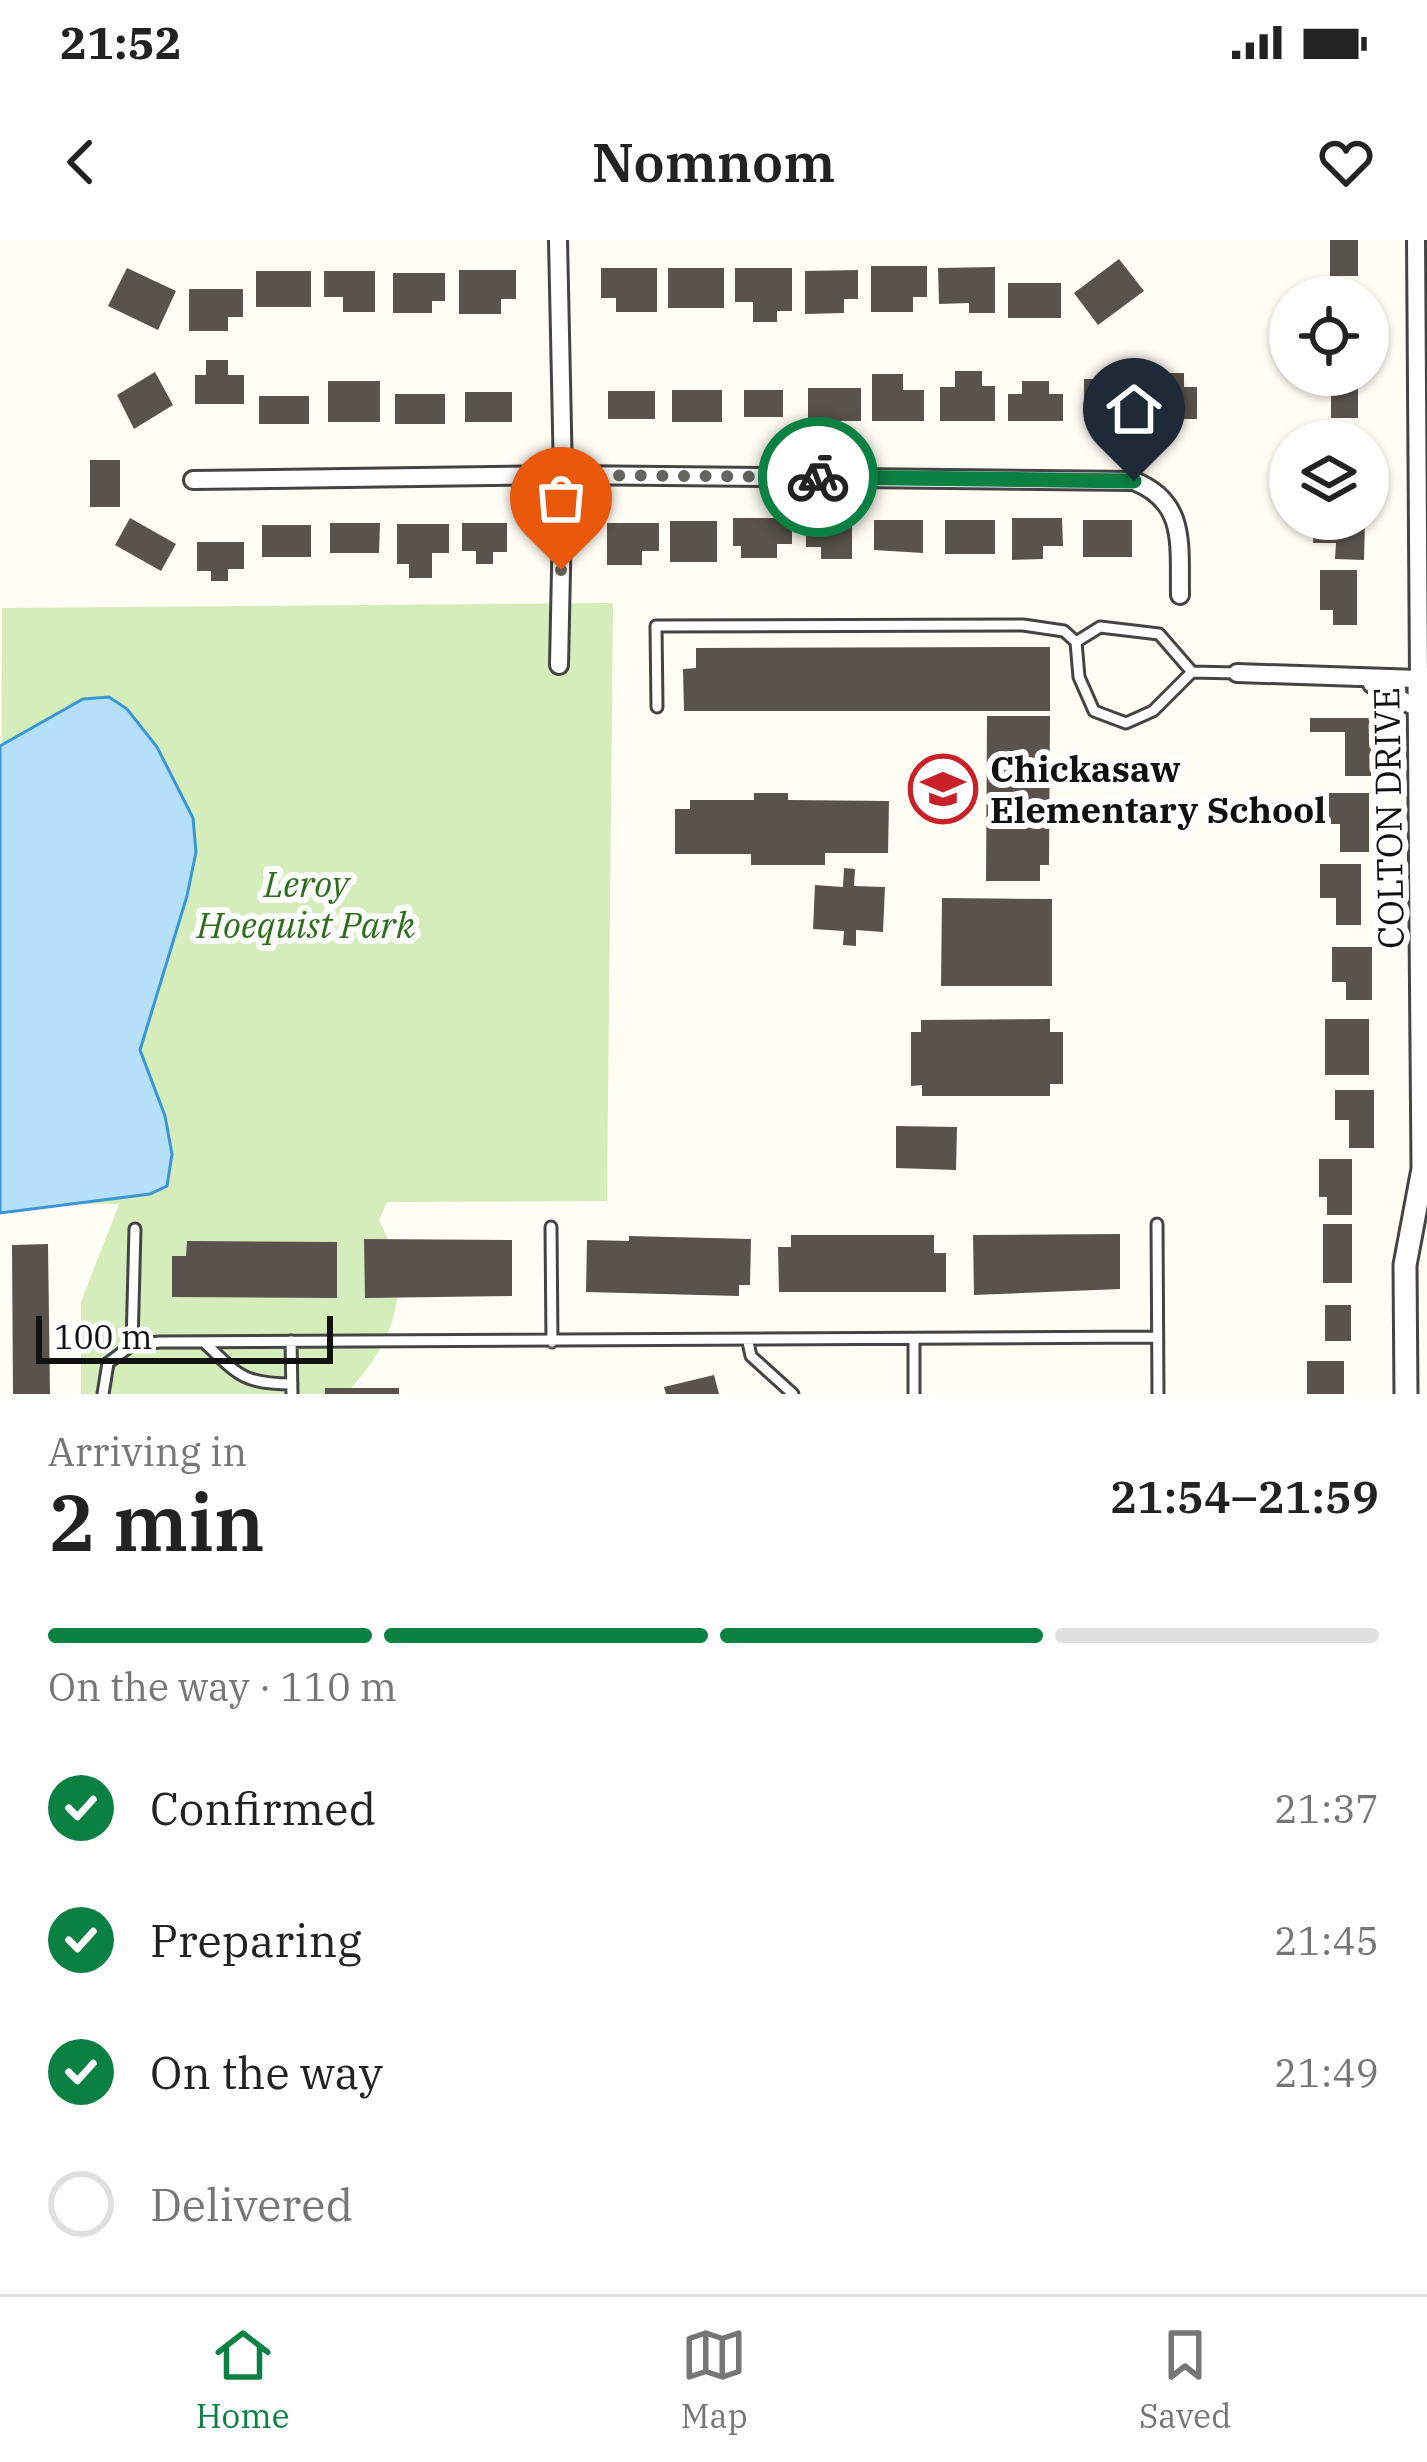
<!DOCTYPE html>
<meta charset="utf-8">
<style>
:root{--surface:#fff;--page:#f6f6f6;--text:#222;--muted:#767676;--line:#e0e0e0;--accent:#0b8043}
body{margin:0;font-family:"IBM Plex Serif",serif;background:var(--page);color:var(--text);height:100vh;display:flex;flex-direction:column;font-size:45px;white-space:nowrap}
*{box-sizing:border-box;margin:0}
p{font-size:39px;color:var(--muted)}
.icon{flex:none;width:66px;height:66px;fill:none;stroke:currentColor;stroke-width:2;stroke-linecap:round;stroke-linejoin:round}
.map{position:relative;height:1154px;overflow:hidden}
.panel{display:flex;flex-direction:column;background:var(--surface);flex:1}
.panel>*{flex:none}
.buttons{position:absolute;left:1269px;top:36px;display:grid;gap:24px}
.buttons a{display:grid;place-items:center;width:120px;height:120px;border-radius:50%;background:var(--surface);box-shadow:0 3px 9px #0004;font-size:60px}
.scale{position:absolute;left:36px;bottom:30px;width:297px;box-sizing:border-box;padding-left:12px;border:6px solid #111;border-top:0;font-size:33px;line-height:42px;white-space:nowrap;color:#111;-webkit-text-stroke:9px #fff;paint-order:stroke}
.pin{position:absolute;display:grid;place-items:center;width:102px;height:102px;color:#fff;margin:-123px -51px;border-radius:50% 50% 50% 0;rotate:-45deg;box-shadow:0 0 12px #0007}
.pin .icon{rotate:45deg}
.courier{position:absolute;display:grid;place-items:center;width:120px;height:120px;margin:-60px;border:9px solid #0b8043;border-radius:50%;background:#fff;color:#222;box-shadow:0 3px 15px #0007}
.summary em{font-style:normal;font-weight:600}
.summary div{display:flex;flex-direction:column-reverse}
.summary{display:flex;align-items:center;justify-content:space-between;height:204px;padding:0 48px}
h1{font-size:78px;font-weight:600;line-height:90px}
.bar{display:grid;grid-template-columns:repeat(4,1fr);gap:18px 12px;align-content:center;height:144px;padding:0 48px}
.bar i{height:15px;border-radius:9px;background:var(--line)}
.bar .current{background:var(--accent)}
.bar p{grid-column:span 4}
ol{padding:0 48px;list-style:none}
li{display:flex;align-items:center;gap:36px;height:132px}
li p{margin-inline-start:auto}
li .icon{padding:12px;border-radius:50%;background:var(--accent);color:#fff;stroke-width:4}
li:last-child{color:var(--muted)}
li i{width:66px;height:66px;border:6px solid var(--line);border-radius:50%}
.status{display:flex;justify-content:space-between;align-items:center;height:84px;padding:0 60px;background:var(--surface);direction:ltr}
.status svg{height:33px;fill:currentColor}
header{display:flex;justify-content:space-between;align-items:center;height:156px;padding:0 48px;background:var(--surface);font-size:54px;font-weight:600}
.tabs{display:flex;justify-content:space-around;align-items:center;height:168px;border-top:3px solid var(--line);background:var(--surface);font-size:33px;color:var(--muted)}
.tabs a{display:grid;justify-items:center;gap:6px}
.tabs .current{color:var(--accent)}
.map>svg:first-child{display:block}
.green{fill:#d5ecbb}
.water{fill:#b6e0f9;stroke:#3a97d4;stroke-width:3}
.building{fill:#5a524c}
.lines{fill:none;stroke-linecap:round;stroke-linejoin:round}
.service-casing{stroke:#444;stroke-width:15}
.minor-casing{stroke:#444;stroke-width:22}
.tertiary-casing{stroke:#444;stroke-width:27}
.service{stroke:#fff;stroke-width:9}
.minor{stroke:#fff;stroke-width:16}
.tertiary{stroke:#fff;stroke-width:21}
.done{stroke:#646460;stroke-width:12;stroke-dasharray:0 21.6}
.route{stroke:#0b8043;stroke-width:15}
.labels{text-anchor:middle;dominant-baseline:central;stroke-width:12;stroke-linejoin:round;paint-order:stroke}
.poi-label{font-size:36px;font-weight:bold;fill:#111;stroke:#fff;text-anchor:start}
.street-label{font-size:36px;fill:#111;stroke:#fff}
.park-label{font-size:36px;font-style:italic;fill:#2e6d1c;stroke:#fff}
</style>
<div class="status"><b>21:52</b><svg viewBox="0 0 49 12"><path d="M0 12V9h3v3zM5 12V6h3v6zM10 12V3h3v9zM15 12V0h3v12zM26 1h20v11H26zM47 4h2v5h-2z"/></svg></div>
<header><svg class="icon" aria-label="back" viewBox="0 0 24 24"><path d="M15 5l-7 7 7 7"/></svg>Nomnom<svg class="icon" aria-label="heart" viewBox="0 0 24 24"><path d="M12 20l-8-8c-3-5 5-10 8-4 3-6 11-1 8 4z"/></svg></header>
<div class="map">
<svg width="1427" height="1154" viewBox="0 0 1427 1154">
<rect width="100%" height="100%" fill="#fffdf4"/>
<path class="green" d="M 613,363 L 607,961 L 387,962 L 379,980 C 414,1048 397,1099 346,1154 L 81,1154 L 81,1062 L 119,964 L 0,963 L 2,368 Z"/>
<path class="water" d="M 109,457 L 127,469 L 157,507 L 193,578 L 196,612 L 187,656 L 140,810 L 165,876 L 172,914 L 167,946 L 150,954 L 0,973 L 0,506 L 83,459 Z"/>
<path class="building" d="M 1330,0 L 1358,0 L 1358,36 L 1330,36 Z
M 1119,19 L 1144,51 L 1098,85 L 1074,53 Z
M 871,26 L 927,26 L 927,57 L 913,57 L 913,72 L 871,72 Z
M 995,27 L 995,73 L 969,73 L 969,63 L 939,64 L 938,28 Z
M 127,28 L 176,51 L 158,90 L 108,66 Z
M 601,28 L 657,28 L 657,72 L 616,72 L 616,58 L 601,58 Z
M 668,28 L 724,28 L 724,68 L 668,68 Z
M 735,28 L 792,28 L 792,71 L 777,71 L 777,82 L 753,82 L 753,62 L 735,62 Z
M 459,30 L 516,30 L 516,59 L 501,59 L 501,74 L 459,74 Z
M 858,30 L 858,59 L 844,59 L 844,73 L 805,74 L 805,31 Z
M 256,31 L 311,31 L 311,67 L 256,67 Z
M 324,31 L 375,31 L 375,72 L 343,72 L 343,57 L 324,57 Z
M 393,33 L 445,33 L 445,61 L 432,61 L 432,73 L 393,73 Z
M 1008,43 L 1061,43 L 1061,78 L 1008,78 Z
M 189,49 L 243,49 L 243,77 L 228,77 L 228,91 L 189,91 Z
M 206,120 L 228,120 L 228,135 L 244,135 L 244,164 L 195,164 L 195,135 L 206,135 Z
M 955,131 L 982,131 L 982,146 L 995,146 L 995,181 L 940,181 L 940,147 L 955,147 Z
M 155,132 L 173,165 L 134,189 L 117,155 Z
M 1160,133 L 1184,133 L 1184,147 L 1197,147 L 1197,179 L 1145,179 L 1145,148 L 1160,148 Z
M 872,134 L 903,134 L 903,150 L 924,150 L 924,181 L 872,181 Z
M 1331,135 L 1358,135 L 1358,178 L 1331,178 Z
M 1084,139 L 1115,139 L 1115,152 L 1130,152 L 1130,181 L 1084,181 Z
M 328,141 L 380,141 L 380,182 L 328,182 Z
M 1022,141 L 1049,141 L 1049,154 L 1063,154 L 1063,181 L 1008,181 L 1008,154 L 1022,154 Z
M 808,148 L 861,148 L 861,181 L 808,181 Z
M 672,150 L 722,150 L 722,182 L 672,182 Z
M 744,150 L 783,150 L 783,177 L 744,177 Z
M 608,151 L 655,151 L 655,179 L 608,179 Z
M 465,152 L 512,152 L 512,182 L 465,182 Z
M 395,154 L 445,154 L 445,184 L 395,184 Z
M 259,156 L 309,156 L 309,184 L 259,184 Z
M 90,220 L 120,220 L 120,267 L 90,267 Z
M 130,278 L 176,304 L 161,331 L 115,305 Z
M 733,278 L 792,278 L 792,304 L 777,304 L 777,318 L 741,318 L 741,306 L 733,306 Z
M 1012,278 L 1062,278 L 1063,306 L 1043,306 L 1043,319 L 1012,320 Z
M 1314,279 L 1365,279 L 1364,320 L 1335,319 L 1336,303 L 1313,303 Z
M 806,280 L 852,280 L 852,319 L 821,319 L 821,307 L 806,307 Z
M 874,280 L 923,280 L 923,313 L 874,310 Z
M 945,280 L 995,280 L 995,314 L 945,314 Z
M 1083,280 L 1132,280 L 1132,317 L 1083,317 Z
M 670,281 L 717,281 L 717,322 L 670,322 Z
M 330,283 L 380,283 L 379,313 L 330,313 Z
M 462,283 L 507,283 L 507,312 L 493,312 L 493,324 L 476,324 L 476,311 L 462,311 Z
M 607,283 L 659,283 L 659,311 L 642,311 L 642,325 L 607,325 Z
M 397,284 L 449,284 L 449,313 L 432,313 L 432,338 L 409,338 L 409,324 L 397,324 Z
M 262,285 L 311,285 L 311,317 L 262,317 Z
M 197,302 L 244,302 L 244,329 L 228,329 L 228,341 L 211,341 L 211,331 L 197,331 Z
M 1320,330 L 1357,330 L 1357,385 L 1333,385 L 1333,370 L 1320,370 Z
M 1050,407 L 1050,471 L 684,471 L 683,429 L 696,428 L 696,408 Z
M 987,476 L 1050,476 L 1049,625 L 1040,625 L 1040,641 L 986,641 Z
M 1310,478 L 1371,478 L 1371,536 L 1345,536 L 1345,492 L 1310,492 Z
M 754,553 L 788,553 L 788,560 L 889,561 L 888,613 L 825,613 L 825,625 L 751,625 L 751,614 L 675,614 L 675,569 L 690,569 L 690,560 L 754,560 Z
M 1329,553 L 1369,553 L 1369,612 L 1340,612 L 1340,584 L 1329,584 Z
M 1320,624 L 1361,624 L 1361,685 L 1336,685 L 1336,658 L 1320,658 Z
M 844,628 L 855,629 L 854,646 L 885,647 L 883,692 L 856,690 L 856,706 L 843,705 L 844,691 L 813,689 L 815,645 L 843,647 Z
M 942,658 L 1052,659 L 1052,746 L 941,746 Z
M 1332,707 L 1372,707 L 1372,760 L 1346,760 L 1346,742 L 1332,742 Z
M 1050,779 L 1050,792 L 1063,792 L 1063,844 L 1050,844 L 1050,856 L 922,856 L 922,845 L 911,846 L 911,792 L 921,792 L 921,780 Z
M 1325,779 L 1369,779 L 1369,835 L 1325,835 Z
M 1335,850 L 1374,850 L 1374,908 L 1349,908 L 1349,880 L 1335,880 Z
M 896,886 L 957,887 L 956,930 L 896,928 Z
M 1319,919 L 1352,919 L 1352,975 L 1327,975 L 1327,957 L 1319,957 Z
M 1323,984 L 1352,984 L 1352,1043 L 1323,1043 Z
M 1120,994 L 1120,1049 L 974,1055 L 973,995 Z
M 791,995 L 934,995 L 934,1013 L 946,1013 L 946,1052 L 779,1052 L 778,1007 L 791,1007 Z
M 629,996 L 751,999 L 750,1045 L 739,1045 L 739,1056 L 586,1052 L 587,1000 L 629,1001 Z
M 364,999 L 512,1000 L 512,1056 L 365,1058 Z
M 187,1001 L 337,1002 L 337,1058 L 172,1057 L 172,1016 L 186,1016 Z
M 48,1004 L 50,1154 L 13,1154 L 12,1005 Z
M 1325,1065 L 1351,1065 L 1351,1101 L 1325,1101 Z
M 1307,1121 L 1344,1121 L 1344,1154 L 1307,1154 Z
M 714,1135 L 719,1154 L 666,1154 L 664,1147 Z
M 325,1148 L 399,1148 L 399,1154 L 325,1154 Z"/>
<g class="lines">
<defs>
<path id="service" d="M 1076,402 L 1100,387 L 1159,394 L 1192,432
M 657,467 L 656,386 L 1023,385 L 1064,391 L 1076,402 L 1079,437 L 1094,471 L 1126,483 L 1153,471 L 1192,432 L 1237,433
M 1157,984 L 1158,1154
M 551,987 L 552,1102
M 291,1101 L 292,1154
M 204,1102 C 238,1135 243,1144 292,1144
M 748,1102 L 751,1116 L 793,1154
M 132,1105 L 135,989
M 103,1154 L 108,1123 L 132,1105 L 160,1102 L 1157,1097
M 914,1154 L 914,1099"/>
<path id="minor" d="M 558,0 L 563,235 L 559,425
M 193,240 L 563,235 L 1134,241 C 1187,262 1179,305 1180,355
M 1237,433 L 1419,439 L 1416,0
M 1372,444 L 1419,469"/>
<path id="tertiary" d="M 1406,1154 L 1405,1025 L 1423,929 L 1419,439 L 1427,439"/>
</defs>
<use href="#service" class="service-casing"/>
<use href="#minor" class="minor-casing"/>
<use href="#tertiary" class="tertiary-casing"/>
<use href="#service" class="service"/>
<use href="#minor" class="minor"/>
<use href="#tertiary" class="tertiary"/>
</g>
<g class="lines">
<path class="done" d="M 561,330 L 563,235 L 818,237"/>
<path class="route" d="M 818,237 L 1134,241"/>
</g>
<defs>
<symbol id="school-ring" viewBox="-11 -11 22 22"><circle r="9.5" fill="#fff" stroke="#c9212a" stroke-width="1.5"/><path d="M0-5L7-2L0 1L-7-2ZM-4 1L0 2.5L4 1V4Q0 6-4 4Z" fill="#c9212a"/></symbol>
</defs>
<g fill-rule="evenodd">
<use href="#school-ring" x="905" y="511" width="76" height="76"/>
</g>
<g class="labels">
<g class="poi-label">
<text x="990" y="528">Chickasaw<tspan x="990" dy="41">Elementary School</tspan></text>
</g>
<g class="street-label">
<text transform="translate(1388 578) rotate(-91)">COLTON DRIVE</text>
</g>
<g class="park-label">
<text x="306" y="643">Leroy<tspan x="306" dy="41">Hoequist Park</tspan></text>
</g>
</g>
</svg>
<div class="buttons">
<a><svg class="icon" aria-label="locate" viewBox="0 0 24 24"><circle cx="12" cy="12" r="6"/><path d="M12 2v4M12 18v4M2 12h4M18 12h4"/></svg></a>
<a><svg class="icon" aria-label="layers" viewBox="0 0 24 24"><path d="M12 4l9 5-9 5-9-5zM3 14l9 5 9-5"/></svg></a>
</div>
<div class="scale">100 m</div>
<div class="pin" style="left:561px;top:330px;background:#ea580c"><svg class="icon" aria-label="bag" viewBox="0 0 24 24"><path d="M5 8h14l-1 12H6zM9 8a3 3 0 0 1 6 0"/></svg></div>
<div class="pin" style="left:1134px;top:241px;background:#1f2937"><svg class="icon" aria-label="home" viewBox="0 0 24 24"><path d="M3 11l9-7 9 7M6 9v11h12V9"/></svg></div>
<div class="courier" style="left:818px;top:237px"><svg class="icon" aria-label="bike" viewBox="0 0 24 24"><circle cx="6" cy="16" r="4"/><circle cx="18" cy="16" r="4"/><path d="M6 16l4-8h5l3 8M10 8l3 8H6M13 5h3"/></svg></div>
</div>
<section class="panel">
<div class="summary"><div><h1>2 min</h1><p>Arriving in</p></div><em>21:54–21:59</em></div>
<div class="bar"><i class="current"></i><i class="current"></i><i class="current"></i><i></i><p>On the way · 110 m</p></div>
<ol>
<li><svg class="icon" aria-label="check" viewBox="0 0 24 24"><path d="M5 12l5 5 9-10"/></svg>Confirmed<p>21:37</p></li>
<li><svg class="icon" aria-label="check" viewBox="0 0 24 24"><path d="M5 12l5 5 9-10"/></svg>Preparing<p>21:45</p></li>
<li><svg class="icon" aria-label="check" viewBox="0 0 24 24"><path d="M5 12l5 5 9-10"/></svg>On the way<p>21:49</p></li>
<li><i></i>Delivered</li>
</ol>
</section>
<nav class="tabs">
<a class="current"><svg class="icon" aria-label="home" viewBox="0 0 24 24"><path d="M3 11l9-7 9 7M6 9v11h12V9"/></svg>Home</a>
<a><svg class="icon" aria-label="map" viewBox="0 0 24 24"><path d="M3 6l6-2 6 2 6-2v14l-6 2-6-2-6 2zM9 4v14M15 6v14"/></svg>Map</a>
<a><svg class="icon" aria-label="saved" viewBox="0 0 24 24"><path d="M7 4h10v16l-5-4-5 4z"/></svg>Saved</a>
</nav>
